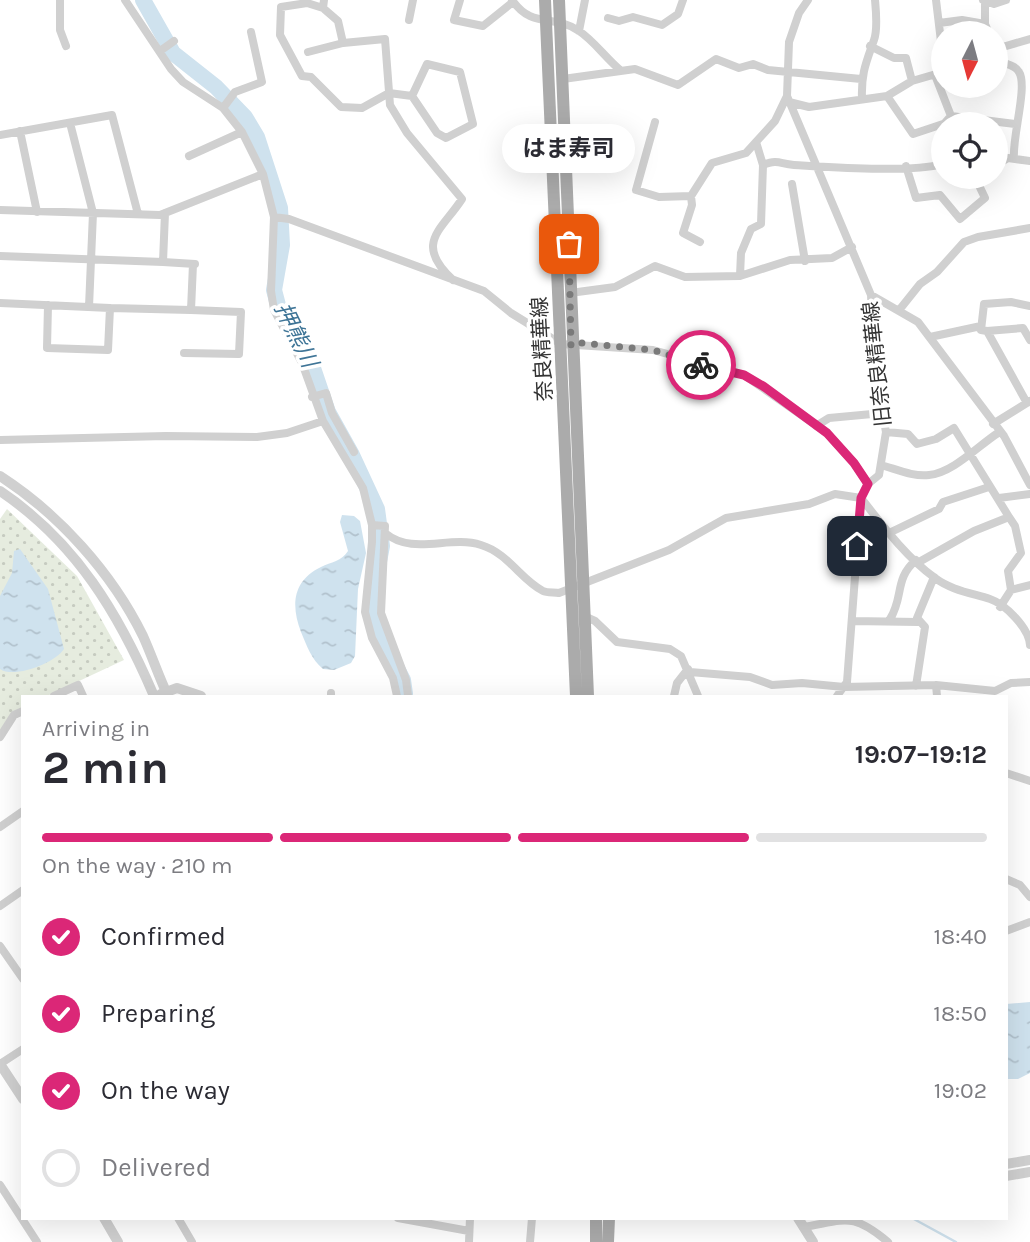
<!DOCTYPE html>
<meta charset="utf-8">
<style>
:root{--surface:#fff;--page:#f2f2f3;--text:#2b2b33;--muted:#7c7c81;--line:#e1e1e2;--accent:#db2777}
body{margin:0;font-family:Karla,"Noto Sans JP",sans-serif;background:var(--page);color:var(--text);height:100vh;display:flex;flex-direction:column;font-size:26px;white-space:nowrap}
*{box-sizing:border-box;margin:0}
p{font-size:23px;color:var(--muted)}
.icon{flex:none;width:38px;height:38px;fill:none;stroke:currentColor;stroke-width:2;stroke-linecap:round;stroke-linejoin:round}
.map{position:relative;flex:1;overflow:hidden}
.sheet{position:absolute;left:21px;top:695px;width:987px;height:525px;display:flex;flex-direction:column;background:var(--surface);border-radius:0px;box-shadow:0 7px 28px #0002}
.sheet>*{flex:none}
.needle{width:46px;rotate:186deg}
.tools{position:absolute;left:931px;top:21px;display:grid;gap:14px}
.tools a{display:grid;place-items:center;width:77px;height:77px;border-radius:50%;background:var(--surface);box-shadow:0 7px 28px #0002;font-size:35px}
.pin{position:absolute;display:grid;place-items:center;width:60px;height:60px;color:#fff;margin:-30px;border-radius:14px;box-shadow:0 4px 10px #0006}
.courier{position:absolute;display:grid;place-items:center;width:70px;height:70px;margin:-35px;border:5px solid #db2777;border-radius:50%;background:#fff;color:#222;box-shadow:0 2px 9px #0007}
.bubble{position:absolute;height:49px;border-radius:24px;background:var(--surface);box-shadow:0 7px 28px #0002;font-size:23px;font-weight:700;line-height:49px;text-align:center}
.overview em{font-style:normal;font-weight:700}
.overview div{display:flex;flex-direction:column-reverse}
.overview{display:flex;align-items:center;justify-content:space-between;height:119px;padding:0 21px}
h1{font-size:46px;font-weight:700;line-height:52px}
.bar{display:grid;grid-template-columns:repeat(4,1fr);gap:10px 7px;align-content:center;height:84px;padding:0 21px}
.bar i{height:9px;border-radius:5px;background:var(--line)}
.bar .on{background:var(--accent)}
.bar p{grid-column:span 4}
ol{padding:0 21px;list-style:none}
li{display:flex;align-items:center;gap:21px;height:77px}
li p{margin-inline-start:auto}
li .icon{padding:7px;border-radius:50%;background:var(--accent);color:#fff;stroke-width:4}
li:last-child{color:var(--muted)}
li i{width:38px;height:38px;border:4px solid var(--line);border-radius:50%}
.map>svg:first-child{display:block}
.park{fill:url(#park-dots)}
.water{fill:url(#water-ripples)}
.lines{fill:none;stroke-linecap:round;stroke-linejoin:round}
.stream{stroke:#cfe2ee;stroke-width:2.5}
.river{stroke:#cfe2ee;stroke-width:16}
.minor{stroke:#d0d0d0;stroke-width:8}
.tertiary{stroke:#d0d0d0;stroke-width:10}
.primary{stroke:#ababab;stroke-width:12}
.done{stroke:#7a7a7a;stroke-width:7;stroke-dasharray:0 12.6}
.route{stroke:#db2777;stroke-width:9}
.labels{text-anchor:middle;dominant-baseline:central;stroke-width:7;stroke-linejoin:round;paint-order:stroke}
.street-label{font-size:21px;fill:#333;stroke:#fff}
.water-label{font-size:23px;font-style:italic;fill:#3f7597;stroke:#fff}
</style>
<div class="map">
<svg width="1030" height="1242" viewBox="0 0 1030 1242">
<defs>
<pattern id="park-dots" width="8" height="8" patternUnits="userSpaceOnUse" patternTransform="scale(1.75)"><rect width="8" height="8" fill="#e6ecdf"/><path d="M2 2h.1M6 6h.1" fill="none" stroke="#c6cbc0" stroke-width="1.8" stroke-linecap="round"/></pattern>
<pattern id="water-ripples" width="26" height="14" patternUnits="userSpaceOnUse" patternTransform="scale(1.75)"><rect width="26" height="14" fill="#cfe2ee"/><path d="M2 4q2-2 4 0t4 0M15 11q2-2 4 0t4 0" fill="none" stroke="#b2c2cd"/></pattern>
</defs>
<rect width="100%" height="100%" fill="#fff"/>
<path class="park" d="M 7,509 L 77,576 L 124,660 L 47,696 L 23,696 L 23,708 L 0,731 L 0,519 Z"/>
<path class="water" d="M 342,515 L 354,516 L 360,521 L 366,553 L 358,589 L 355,656 L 351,663 L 334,670 L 323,669 C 311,659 307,646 301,632 C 291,606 292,581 321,567 C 331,562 342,561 348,551 L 340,522 Z
M 20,549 L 48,589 L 64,649 C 55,663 14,679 0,669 L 0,596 L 12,573 L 14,551 Z
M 1030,1002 L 1030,1073 L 1018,1079 L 1006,1079 L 1006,1004 Z"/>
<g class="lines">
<path class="stream" d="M 912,1218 L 956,1242"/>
<path class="river" d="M 143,0 L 173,53 L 216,87 L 245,117 L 257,137 L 280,208 L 282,245 L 274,290 L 279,309 L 313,368 L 328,412 L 352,455 L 377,509 L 382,546 L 373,593 L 372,621 L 403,680 L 405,694"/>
<path class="minor" d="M 60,0 L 60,30 L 66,46
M 125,0 L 171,69 L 183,82 L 223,108 L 242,132 L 263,174 L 274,217 L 271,291 L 274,310 L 302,363 L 323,421 L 363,488 L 372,525 L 372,542 L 365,612 L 372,638 L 393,678 L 397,696
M 324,0 L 323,8 L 338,21 L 343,43 L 385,39 L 390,105 L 407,133 L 462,199 C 442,230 413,243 453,280
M 460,0 L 454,20 L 483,26 L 513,2
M 512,0 C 533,30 553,13 579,31 C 593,40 605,57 619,69
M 808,0 L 799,13 L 789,42 L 787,96 L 871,295 L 875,373 L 886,432 L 879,475 L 868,484 L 861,498 L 847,682 L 837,696
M 936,0 L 943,58
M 983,0 L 994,4 L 1006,0
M 985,3 L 985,24 L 989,33
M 323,8 L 307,3 L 281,7 L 280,35 L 302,76 L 311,77 L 341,107 L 362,108 L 389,93 L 412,96 L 437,133 L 446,138 L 473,124 L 460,72 L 427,64 L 412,96
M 608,18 L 619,21 L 633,17 L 662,25 L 678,14 L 683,0
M 409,20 L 413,0
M 939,23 L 962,20 L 985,24
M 579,31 L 585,0
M 870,46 L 894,58 L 906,58 L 912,81
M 996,49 L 1030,39
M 160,51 L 174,41
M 308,52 L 343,43
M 996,58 C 1002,65 1014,63 1019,72 C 1028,86 1012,137 1014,158
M 935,75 L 951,116
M 563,79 L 635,69 L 678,85 L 716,59 L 739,68 L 753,64 L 768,70 L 861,79
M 887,96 L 913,134 L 943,124
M 862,99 C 861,73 866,63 874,40 C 878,29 876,11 875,0
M 789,102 L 809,107 L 887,96 L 912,81 L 943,72
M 223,108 L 235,92 L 262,82 L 251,32
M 655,122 L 636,190 L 659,197 L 691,196 L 712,163 L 746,153 L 775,121 L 787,96
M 70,123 L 93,213 L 89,307
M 944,124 L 951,116 L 1015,124
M 20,131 L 37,212
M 0,135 L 112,115 L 138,214
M 189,156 L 242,132
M 763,165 C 779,159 779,164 794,165 C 830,167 910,173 943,164
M 996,165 L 1008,158 L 1030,161
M 906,166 L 916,198 L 940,195 L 960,219 L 985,198 L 975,177
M 792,184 L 805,261
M 691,196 L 692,205 L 683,233 L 700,242
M 0,210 L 160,215 L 263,174
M 274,217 L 289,219 L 484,291 L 511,313 L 561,344 L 653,350 L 744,375 L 827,433 L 854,463 L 868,484
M 0,256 L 163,262 L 165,213
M 163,262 L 195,264
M 740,276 L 741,253 L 751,229 L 761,224 L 763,165 L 756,142
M 570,293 L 615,287 L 655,266 L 685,277 L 740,276 L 790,260 L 832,258 L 852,247
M 871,295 L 918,322 L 1004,436 L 1030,485
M 0,303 L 110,308 L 108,350 L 47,348 L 48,305
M 110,308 L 191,310 L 193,264
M 900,309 L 920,284 L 937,272 L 964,242 L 978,237 L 1030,228
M 987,331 L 1023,328 L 1030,340
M 930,337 L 981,326
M 184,353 L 239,354 L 241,312 L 191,310
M 312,397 L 326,393 L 332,413 L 354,452
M 1027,403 L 987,331 L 981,330 L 984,304 L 1011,302 L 1030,306
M 993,424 L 1030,401
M 816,426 L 829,418 L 883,413
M 886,432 L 908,434 L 917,444 L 936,439 L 954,428 L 1009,517 L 974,531 L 919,562
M 0,440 L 166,436 L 257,437 L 287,433 L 323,421
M 881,465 C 896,469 913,477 929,475 C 953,473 979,445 998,433
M 999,498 L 1030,494
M 1009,517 L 1015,526 L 1021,553 L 1008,571 L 1011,590
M 372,525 L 385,526 L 381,613 L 406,680 L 408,696
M 385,533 C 413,556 449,535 481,545 C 508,553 521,580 543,591 C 547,593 555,592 559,593 L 669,550 L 726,518 L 809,504 L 835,494 L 861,498 C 883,526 906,557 935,578 C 951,590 971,593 990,599 C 1005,604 1029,628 1030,645
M 889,533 L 939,509 L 943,502 L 989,487
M 1000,607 L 1011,590 L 1030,585
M 584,616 L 595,621 L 617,642 L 670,649 L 681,656 L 698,696
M 890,619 C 904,597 894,579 916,560
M 852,621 L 918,622
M 690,672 L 750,677 L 772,685 L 802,683 L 844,687 L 936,685
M 916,686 L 925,627 L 917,618 L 934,577
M 54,696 L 78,685 L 83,696
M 331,696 L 331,693
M 674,696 L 677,683 L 688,669
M 937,696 L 936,685 L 995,691 L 1011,683 L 1030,682
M 0,737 L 14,715 L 23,711
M 1006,773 L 1030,781
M 0,827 L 23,811
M 1006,879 L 1020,885 L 1030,897
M 0,906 L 23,890
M 1006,931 L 1030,922
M 0,946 L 23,979
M 0,1064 L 23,1049
M 0,1185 L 37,1242
M 178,1218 L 192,1242
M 398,1218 L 469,1231
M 803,1227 C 847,1220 852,1212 888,1242
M 469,1242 L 470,1218
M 530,1242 L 532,1218"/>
<path class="tertiary" d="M 0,476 C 59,514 112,573 143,636 C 152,656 159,677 168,696
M 0,491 C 76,542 119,614 154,696
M 161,694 L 177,688 L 201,696
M 0,1064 L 23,1099
M 1006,1164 L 1030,1160
M 1006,1176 L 1030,1172
M 104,1218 L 118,1242
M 798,1218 L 813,1242"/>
<path class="primary" d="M 545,0 L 576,696
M 559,0 L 588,696
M 596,1242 L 596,1218
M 608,1242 L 609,1218"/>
</g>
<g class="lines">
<path class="done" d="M 569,244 L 571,346 L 581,343 L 653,350 L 701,365"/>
<path class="route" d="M 701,365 L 744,375 L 763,386 L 827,433 L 854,463 L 868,484 L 861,498 L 857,546"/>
</g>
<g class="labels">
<g class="street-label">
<text transform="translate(542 349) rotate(-93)">奈良精華線</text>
<text transform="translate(877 364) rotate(-96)">旧奈良精華線</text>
</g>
<g class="water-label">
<text transform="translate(296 335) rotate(64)">押熊川</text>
</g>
</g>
</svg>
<div class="tools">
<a><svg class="needle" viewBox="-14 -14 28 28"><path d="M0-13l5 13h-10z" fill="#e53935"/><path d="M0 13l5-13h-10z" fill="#7c7c81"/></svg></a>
<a><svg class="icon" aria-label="locate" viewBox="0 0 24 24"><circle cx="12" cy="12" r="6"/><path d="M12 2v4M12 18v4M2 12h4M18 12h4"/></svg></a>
</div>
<div class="pin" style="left:569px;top:244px;background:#ea580c"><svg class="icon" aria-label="bag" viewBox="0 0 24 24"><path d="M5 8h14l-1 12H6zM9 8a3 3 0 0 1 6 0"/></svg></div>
<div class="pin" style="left:857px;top:546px;background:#1f2937"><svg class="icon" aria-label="home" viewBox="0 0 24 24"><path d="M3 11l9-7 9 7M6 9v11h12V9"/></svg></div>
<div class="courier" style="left:701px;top:365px"><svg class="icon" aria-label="bike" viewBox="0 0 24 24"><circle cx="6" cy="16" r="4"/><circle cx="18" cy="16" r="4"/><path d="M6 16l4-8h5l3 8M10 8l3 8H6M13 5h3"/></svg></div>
<div class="bubble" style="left:502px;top:124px;width:133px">はま寿司</div>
<section class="sheet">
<div class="overview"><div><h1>2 min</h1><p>Arriving in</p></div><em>19:07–19:12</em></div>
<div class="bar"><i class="on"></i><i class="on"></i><i class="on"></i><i></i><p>On the way · 210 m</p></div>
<ol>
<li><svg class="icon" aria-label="check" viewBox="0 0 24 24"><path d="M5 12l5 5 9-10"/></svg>Confirmed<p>18:40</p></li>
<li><svg class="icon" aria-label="check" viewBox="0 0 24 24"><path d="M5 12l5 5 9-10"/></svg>Preparing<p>18:50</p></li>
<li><svg class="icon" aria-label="check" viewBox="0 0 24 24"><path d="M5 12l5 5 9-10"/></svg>On the way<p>19:02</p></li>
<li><i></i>Delivered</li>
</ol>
</section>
</div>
